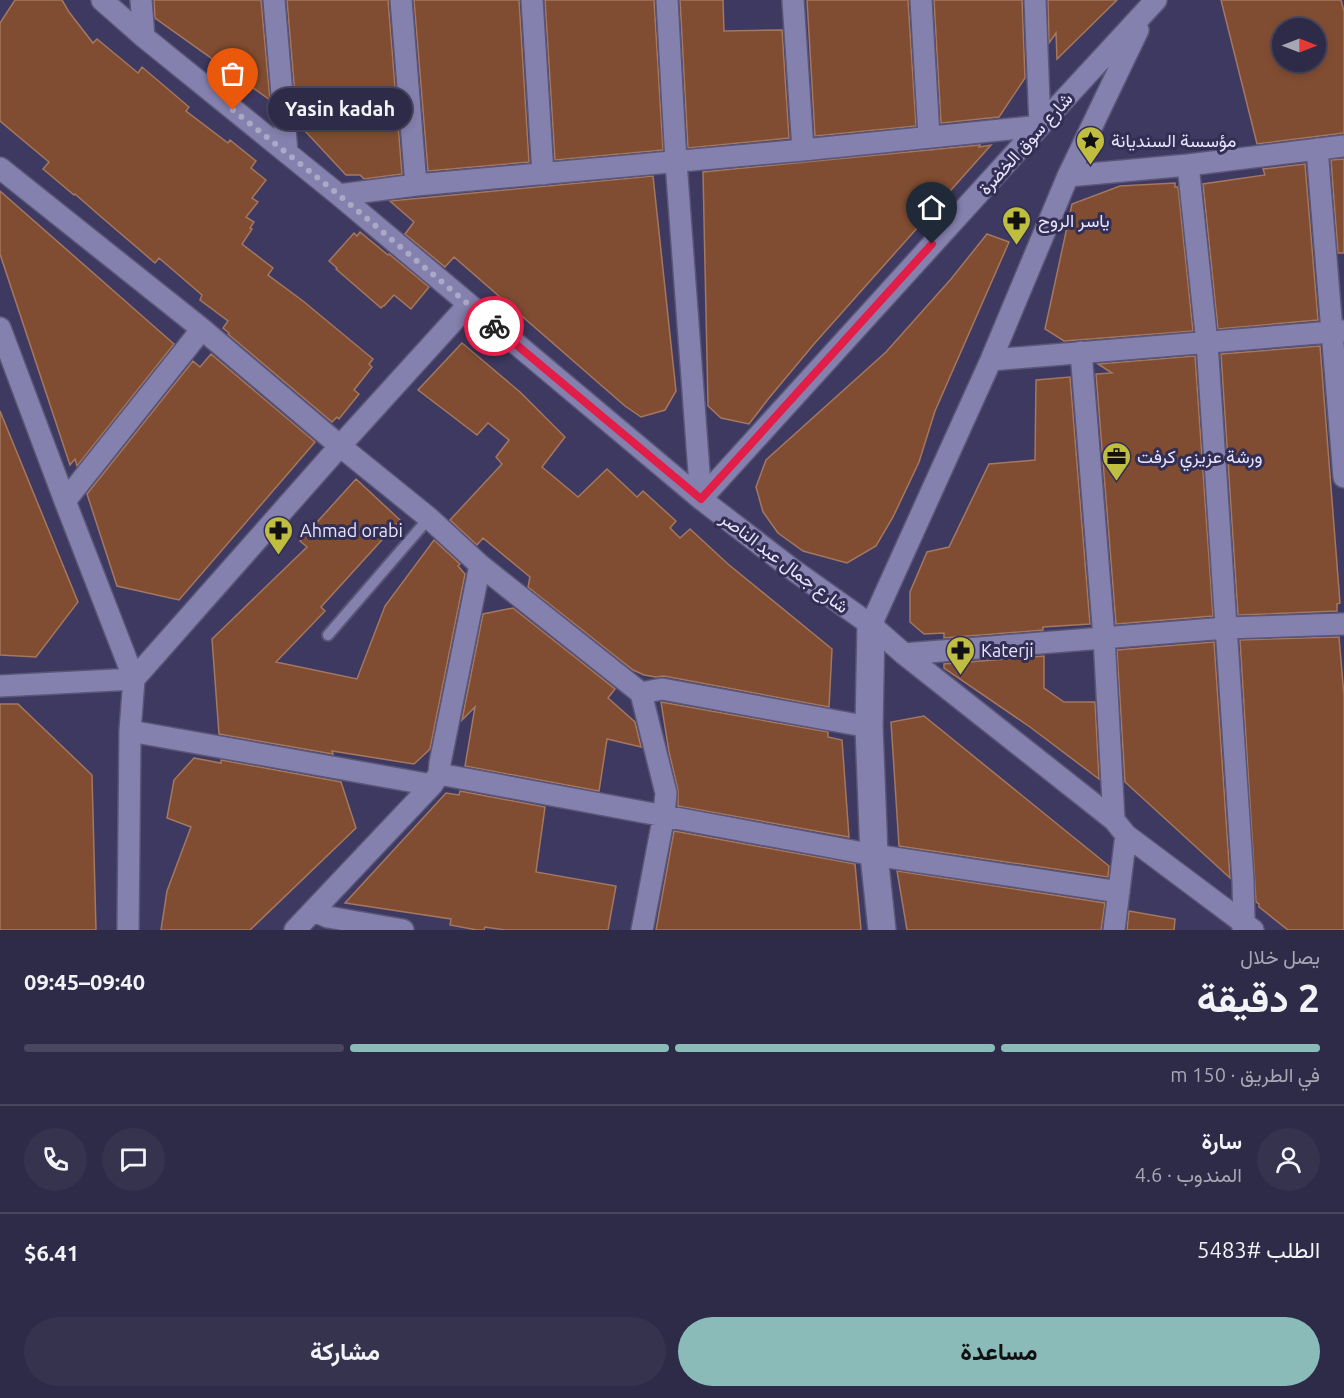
<!DOCTYPE html>
<html lang="ar">
<meta charset="utf-8">
<style>
:root{--surface:#2e2b48;--page:#36334f;--text:#f1f3f6;--muted:#a7a7b4;--line:#494760;--accent:#8bbbb9}
body{margin:0;font-family:Ubuntu,Vazirmatn,sans-serif;background:var(--page);color:var(--text);direction:rtl;height:100vh;display:flex;flex-direction:column;font-size:22px;white-space:nowrap}
*{box-sizing:border-box;margin:0}
p{font-size:20px;color:var(--muted)}
.icon{flex:none;width:33px;height:33px;fill:none;stroke:currentColor;stroke-width:2;stroke-linecap:round;stroke-linejoin:round}
.map{position:relative;height:930px;overflow:hidden;direction:ltr}
.drawer{display:flex;flex-direction:column;background:var(--surface);flex:1}
.drawer>*{flex:none}
.needle{width:39px;rotate:90deg}
.controls{position:absolute;left:1272px;top:18px;display:grid;gap:12px}
.controls a{display:grid;place-items:center;width:54px;height:54px;border-radius:50%;background:var(--surface);box-shadow:0 3px 9px #0003,0 0 0 2px var(--line);font-size:30px}
.pin{position:absolute;display:grid;place-items:center;width:51px;height:51px;color:#fff;margin:-62px -26px;border-radius:50% 50% 50% 0;rotate:-45deg;box-shadow:0 0 6px #0007}
.pin .icon{rotate:45deg}
.courier{position:absolute;display:grid;place-items:center;width:60px;height:60px;margin:-30px;border:4px solid #e11d48;border-radius:50%;background:#fff;color:#222;box-shadow:0 2px 8px #0007}
.bubble{position:absolute;height:42px;border-radius:21px;background:var(--surface);box-shadow:0 3px 9px #0003,0 0 0 2px var(--line);font-size:20px;font-weight:700;line-height:42px;text-align:center;direction:rtl}
.headline em{font-style:normal;font-weight:700}
.headline div{display:flex;flex-direction:column-reverse}
.headline{display:flex;align-items:center;justify-content:space-between;height:102px;padding:0 24px}
h1{font-size:39px;font-weight:700;line-height:45px}
.bar{display:grid;grid-template-columns:repeat(4,1fr);gap:9px 6px;align-content:center;height:72px;padding:0 24px}
.bar i{height:8px;border-radius:4px;background:var(--line)}
.bar .active{background:var(--accent)}
.bar p{grid-column:span 4}
.line{display:flex;align-items:center;gap:15px;padding:0 24px;border-top:2px solid var(--line)}
.line div{flex:1}
.round{display:grid;place-items:center;flex:none;width:63px;height:63px;border-radius:32px;background:var(--page)}
.action{display:flex;gap:12px;margin-top:auto;padding:12px 24px}
.action a{flex:1;height:69px;border-radius:36px;background:var(--accent);color:#111;font-size:24px;font-weight:700;line-height:69px;text-align:center}
.action a+a{background:var(--page);color:var(--text)}
.map>svg:first-child{display:block}
.building{fill:#804d32;stroke:#a47760;stroke-width:1.5;fill-rule:evenodd}
.lines{fill:none;stroke-linecap:round;stroke-linejoin:round}
.service-casing{stroke:#5b5678;stroke-width:14}
.minor-casing{stroke:#5b5678;stroke-width:24}
.tertiary-casing{stroke:#5b5678;stroke-width:30}
.service{stroke:#8581ae;stroke-width:10}
.minor{stroke:#8581ae;stroke-width:21}
.tertiary{stroke:#8581ae;stroke-width:27}
.done{stroke:#aba9c6;stroke-width:6;stroke-dasharray:0 10.8}
.route{stroke:#e11d48;stroke-width:8}
.labels{text-anchor:middle;dominant-baseline:central;stroke-width:6;stroke-linejoin:round;paint-order:stroke}
.poi-label{font-size:18px;fill:#e6e5fd;stroke:#332e54;text-anchor:start}
.street-label{font-size:18px;fill:#e6e5fd;stroke:#332e54}
</style>
<div class="map">
<svg width="1344" height="930" viewBox="0 0 1344 930">
<rect width="100%" height="100%" fill="#3d3960"/>
<path class="building" d="M 15,0 L 62,0 L 69,12 L 93,43 L 97,39 L 138,73 L 142,67 L 189,107 L 186,111 L 228,143 L 230,140 L 256,161 L 251,168 L 266,180 L 252,198 L 258,202 L 246,217 L 254,222 L 250,228 L 252,229 L 242,244 L 273,268 L 268,275 L 303,301 L 373,359 L 369,364 L 372,367 L 354,390 L 359,394 L 339,419 L 337,417 L 332,422 L 228,334 L 229,333 L 223,328 L 228,321 L 200,300 L 202,295 L 159,258 L 155,263 L 99,215 L 75,194 L 74,195 L 43,169 L 49,162 L 0,121 L 0,23 Z
M 154,0 L 261,0 L 270,100 L 155,18 Z
M 287,0 L 388,0 L 402,174 L 364,179 L 360,175 L 346,175 L 304,130 L 303,124 L 297,119 Z
M 414,0 L 519,0 L 529,162 L 428,171 Z
M 545,0 L 654,0 L 663,150 L 555,160 Z
M 680,0 L 723,0 L 724,31 L 782,30 L 789,138 L 688,148 Z
M 807,0 L 908,0 L 916,126 L 815,136 Z
M 934,0 L 1022,0 L 1025,78 L 999,117 L 941,123 Z
M 1048,0 L 1117,0 L 1057,59 L 1056,33 L 1049,43 Z
M 1221,0 L 1341,0 L 1344,11 L 1344,133 L 1257,144 ZM 1282,28 L 1316,28 L 1316,62 L 1282,62 Z
M 980,145 L 979,147 L 991,145 L 814,344 L 769,398 L 749,424 L 721,418 L 708,406 L 703,172 Z
M 1344,159 L 1344,253 L 1338,253 L 1331,160 Z
M 1305,164 L 1318,320 L 1218,329 L 1203,184 L 1265,175 L 1263,169 Z
M 653,176 L 676,391 L 665,410 L 641,417 L 625,406 L 454,257 L 445,267 L 405,234 L 414,222 L 390,201 Z
M 1175,183 L 1175,187 L 1178,187 L 1193,331 L 1064,341 L 1045,329 L 1072,204 L 1120,186 Z
M 0,191 L 174,344 L 77,466 L 75,459 L 70,465 L 0,254 Z
M 360,232 L 388,255 L 389,254 L 429,287 L 411,309 L 394,295 L 384,306 L 383,306 L 381,308 L 336,269 L 337,268 L 329,261 L 354,233 L 357,236 Z
M 987,234 L 1009,242 L 935,411 L 919,462 L 893,517 L 876,546 L 847,563 L 803,551 L 778,533 L 763,512 L 756,487 L 766,460 L 886,352 L 951,279 Z
M 462,343 L 520,392 L 565,437 L 542,467 L 578,497 L 607,469 L 637,497 L 643,491 L 676,521 L 670,528 L 680,538 L 690,529 L 728,564 L 832,649 L 829,707 L 664,676 L 656,677 L 644,675 L 633,670 L 528,587 L 530,577 L 483,538 L 477,545 L 450,520 L 502,464 L 496,457 L 509,440 L 488,423 L 477,435 L 418,390 Z
M 1320,346 L 1340,603 L 1337,604 L 1337,611 L 1238,615 L 1221,354 Z
M 211,354 L 315,442 L 179,600 L 117,586 L 87,494 L 193,361 L 200,367 Z
M 1195,356 L 1213,616 L 1116,624 L 1096,374 L 1112,373 L 1098,364 Z
M 1070,377 L 1090,624 L 1043,627 L 1043,630 L 944,638 L 944,633 L 924,634 L 910,622 L 910,592 L 927,552 L 949,547 L 989,464 L 1035,460 L 1036,380 Z
M 0,411 L 78,602 L 36,657 L 0,655 Z
M 356,479 L 400,520 L 321,607 L 325,611 L 276,662 L 357,679 L 385,606 L 434,540 L 460,564 L 458,566 L 465,574 L 430,749 L 414,764 L 332,751 L 333,754 L 219,734 L 212,639 L 307,547 L 300,541 Z
M 513,608 L 615,689 L 608,698 L 635,722 L 641,747 L 607,739 L 599,791 L 465,766 L 475,707 L 462,720 L 483,614 Z
M 1339,637 L 1344,696 L 1344,930 L 1288,930 L 1259,907 L 1259,904 L 1256,902 L 1240,640 Z
M 1214,642 L 1230,878 L 1125,782 L 1117,650 Z
M 1044,656 L 1044,688 L 1064,702 L 1095,702 L 1099,779 L 1030,727 L 944,668 L 944,664 Z
M 661,702 L 828,732 L 828,737 L 842,740 L 849,837 L 678,806 L 678,790 L 669,752 Z
M 0,704 L 18,704 L 92,775 L 96,930 L 0,930 Z
M 924,716 L 1109,866 L 1108,877 L 899,846 L 891,722 Z
M 194,758 L 221,763 L 221,760 L 341,782 L 356,828 L 250,930 L 161,930 L 167,891 L 191,827 L 167,818 L 174,780 Z
M 460,791 L 545,807 L 536,872 L 616,886 L 608,930 L 505,930 L 485,927 L 484,930 L 477,930 L 450,925 L 451,919 L 345,903 L 446,793 L 459,795 Z
M 674,831 L 855,864 L 861,930 L 656,930 Z
M 897,871 L 1105,903 L 1101,930 L 907,930 Z
M 1129,911 L 1175,919 L 1174,930 L 1127,930 Z"/>
<g class="lines">
<defs>
<path id="service" d="M 328,635 L 429,518"/>
<path id="minor" d="M 102,0 L 144,37 L 339,195 L 701,499 L 792,569 L 871,625 L 904,654 L 1114,820 L 1126,835 L 1253,930
M 141,0 L 144,37
M 274,0 L 287,153
M 401,0 L 416,185
M 532,0 L 543,174
M 667,0 L 676,162 L 701,499
M 793,0 L 803,150
M 921,0 L 929,137
M 1317,149 L 1344,477
M 1188,165 L 1207,343 L 1243,880 L 1244,923 L 1243,930
M 0,168 L 202,329 L 340,446 L 429,518 L 480,565 L 641,693 L 662,689 L 869,727
M 1068,176 L 1188,165 L 1344,146
M 339,195 L 416,185 L 803,150 L 1040,126 L 1035,0
M 0,328 L 65,501 L 134,679 L 130,731 L 128,930
M 1081,352 L 1104,637 L 1114,820
M 991,360 L 1344,331
M 701,499 L 1048,117 L 1156,0
M 65,501 L 202,329
M 871,625 L 991,360 L 1068,176 L 1138,30
M 904,654 L 1226,628 L 1344,624
M 0,686 L 134,679 L 340,446 L 468,305
M 641,693 L 666,793 L 664,815 L 642,930
M 130,731 L 432,785
M 439,774 L 874,855 L 1119,892
M 314,911 L 328,917 L 403,930
M 295,930 L 432,785 L 439,774 L 440,763 L 480,565
M 1114,930 L 1126,835"/>
<path id="tertiary" d="M 871,625 L 869,727 L 874,855 L 882,930"/>
</defs>
<use href="#service" class="service-casing"/>
<use href="#minor" class="minor-casing"/>
<use href="#tertiary" class="tertiary-casing"/>
<use href="#service" class="service"/>
<use href="#minor" class="minor"/>
<use href="#tertiary" class="tertiary"/>
</g>
<g class="lines">
<path class="done" d="M 233,110 L 339,195 L 494,326"/>
<path class="route" d="M 494,326 L 701,499 L 932,244"/>
</g>
<defs>
<symbol id="sight-pin" viewBox="-11 -11 22 30"><path d="M0 17L-7.5 6A9.5 9.5 0 1 1 7.5 6Z" fill="#c0be40" stroke="#332e54"/><path d="M0-6L1.8-2.2L6-1.7L2.9 1.2L3.7 5.4L0 3.3L-3.7 5.4L-2.9 1.2L-6-1.7L-1.8-2.2Z" fill="#111"/></symbol>
<symbol id="pharmacy-pin" viewBox="-11 -11 22 30"><path d="M0 17L-7.5 6A9.5 9.5 0 1 1 7.5 6Z" fill="#c0be40" stroke="#332e54"/><path d="M-2-6h4v4h4v4h-4v4h-4v-4h-4v-4h4Z" fill="#111"/></symbol>
<symbol id="office-pin" viewBox="-11 -11 22 30"><path d="M0 17L-7.5 6A9.5 9.5 0 1 1 7.5 6Z" fill="#c0be40" stroke="#332e54"/><path d="M-6-3h4V-5.5h4V-3h4V5H-6ZM-1-4.5V-3h2v-1.5ZM-6 0V1H6V0Z" fill="#111"/></symbol>
</defs>
<g fill-rule="evenodd">
<use href="#sight-pin" x="1074" y="124" width="33" height="45"/>
<use href="#pharmacy-pin" x="1000" y="204" width="33" height="45"/>
<use href="#office-pin" x="1100" y="440" width="33" height="45"/>
<use href="#pharmacy-pin" x="262" y="514" width="33" height="45"/>
<use href="#pharmacy-pin" x="944" y="634" width="33" height="45"/>
</g>
<g class="labels">
<g class="poi-label">
<text x="1111" y="140">مؤسسة السنديانة</text>
<text x="1038" y="220">ياسر الروح</text>
<text x="1137" y="456">ورشة عزيزي كرفت</text>
<text x="300" y="530">Ahmad orabi</text>
<text x="981" y="650">Katerji</text>
</g>
<g class="street-label">
<text transform="translate(1025 143) rotate(-48)">شارع سوق الخضرة</text>
<text transform="translate(785 562) rotate(37)">شارع جمال عبد الناصر</text>
</g>
</g>
</svg>
<div class="controls">
<a><svg class="needle" viewBox="-14 -14 28 28"><path d="M0-13l5 13h-10z" fill="#e53935"/><path d="M0 13l5-13h-10z" fill="#a7a7b4"/></svg></a>
</div>
<div class="pin" style="left:233px;top:110px;background:#ea580c"><svg class="icon" aria-label="bag" viewBox="0 0 24 24"><path d="M5 8h14l-1 12H6zM9 8a3 3 0 0 1 6 0"/></svg></div>
<div class="pin" style="left:932px;top:244px;background:#1f2937"><svg class="icon" aria-label="home" viewBox="0 0 24 24"><path d="M3 11l9-7 9 7M6 9v11h12V9"/></svg></div>
<div class="courier" style="left:494px;top:326px"><svg class="icon" aria-label="bike" viewBox="0 0 24 24"><circle cx="6" cy="16" r="4"/><circle cx="18" cy="16" r="4"/><path d="M6 16l4-8h5l3 8M10 8l3 8H6M13 5h3"/></svg></div>
<div class="bubble" style="left:268px;top:88px;width:144px">Yasin kadah</div>
</div>
<section class="drawer">
<div class="headline"><div><h1>2 دقيقة</h1><p>يصل خلال</p></div><em>09:40–09:45</em></div>
<div class="bar"><i class="active"></i><i class="active"></i><i class="active"></i><i></i><p>في الطريق · 150 m</p></div>
<div class="line" style="height:108px"><a class="round"><svg class="icon" aria-label="person" viewBox="0 0 24 24"><circle cx="12" cy="8" r="4"/><path d="M4 21q1-7 8-7t8 7"/></svg></a><div><b>سارة</b><p>المندوب · 4.6</p></div><a class="round"><svg class="icon" aria-label="chat" viewBox="0 0 24 24"><path d="M4 5h16v11H9l-5 4z"/></svg></a><a class="round"><svg class="icon" aria-label="phone" viewBox="0 0 24 24"><path d="M5 4h4l2 5-3 2q2 4 5 5l2-3 5 2v4C11 20 4 13 5 4z"/></svg></a></div>
<div class="line" style="height:78px"><div>الطلب #5483</div><b>$6.41</b></div>
<div class="action"><a>مساعدة</a><a>مشاركة</a></div>
</section>
